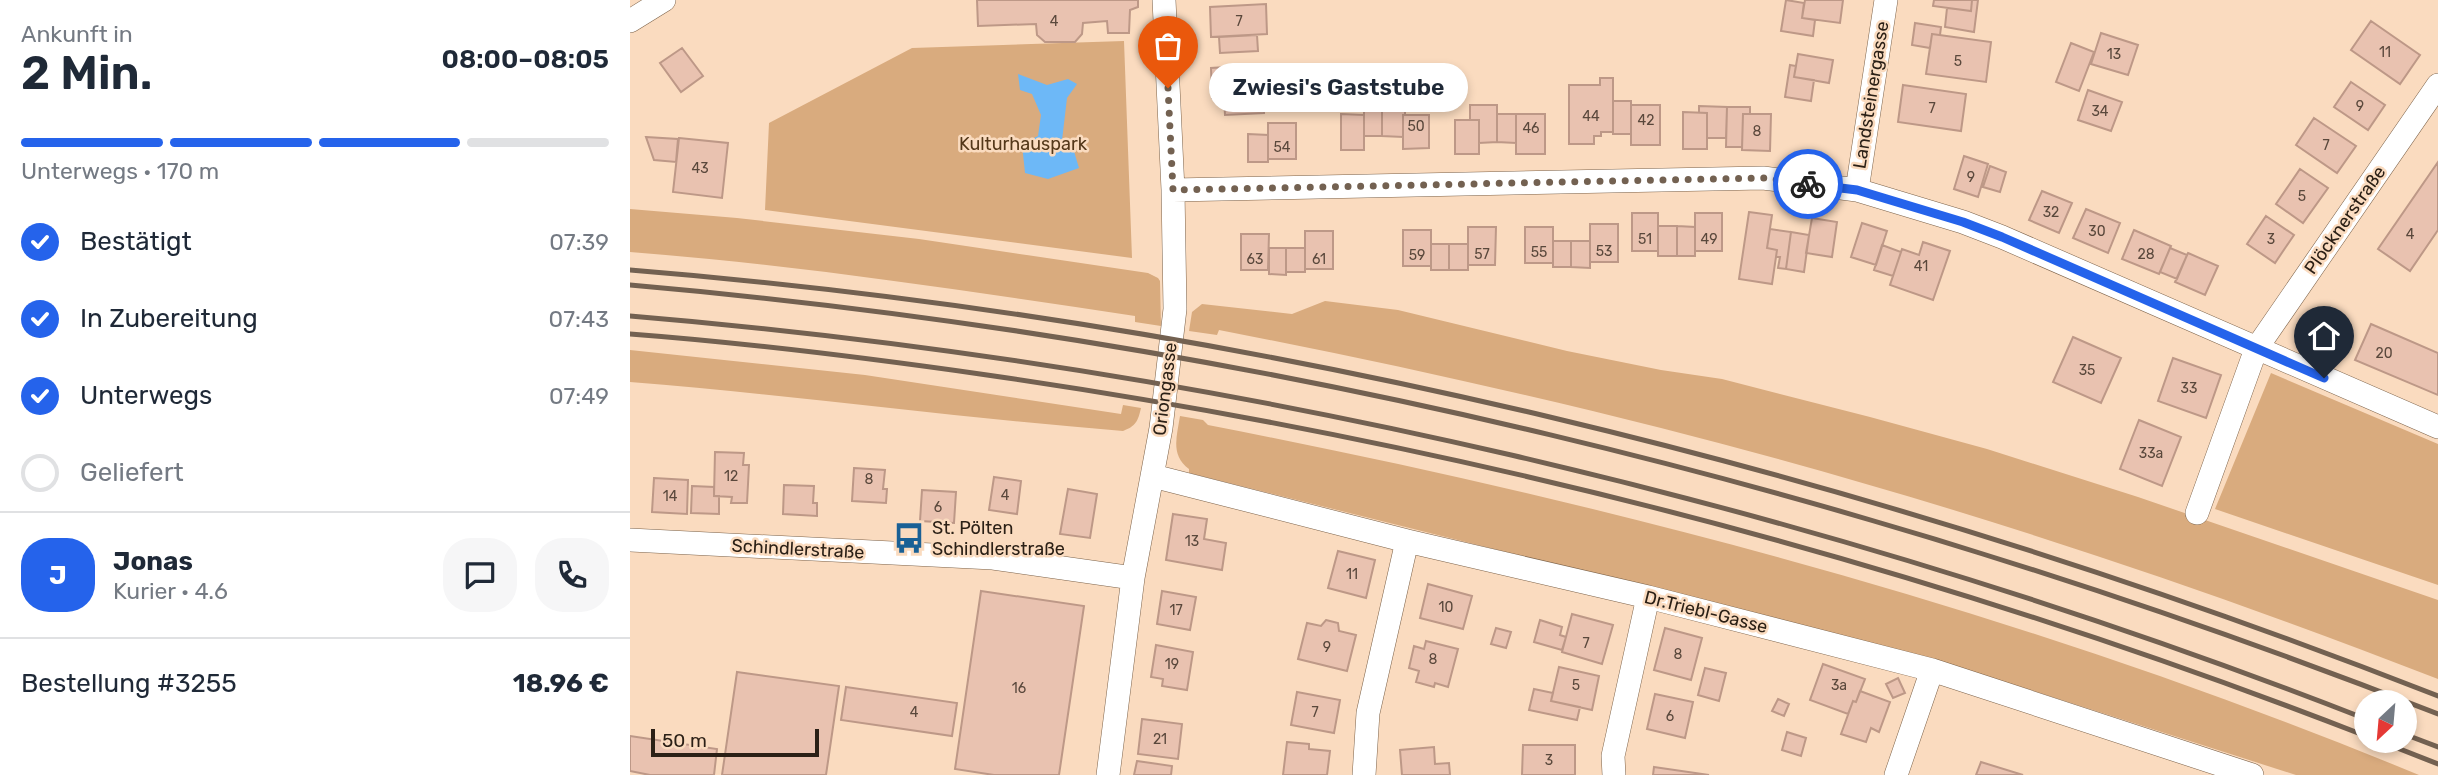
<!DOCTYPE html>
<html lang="de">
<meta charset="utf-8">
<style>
:root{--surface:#fff;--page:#f6f6f7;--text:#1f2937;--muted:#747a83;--line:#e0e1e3;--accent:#2563eb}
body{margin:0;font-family:Rubik,sans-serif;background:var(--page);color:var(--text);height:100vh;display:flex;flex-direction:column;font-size:26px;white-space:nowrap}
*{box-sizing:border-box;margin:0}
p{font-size:23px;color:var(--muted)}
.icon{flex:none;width:38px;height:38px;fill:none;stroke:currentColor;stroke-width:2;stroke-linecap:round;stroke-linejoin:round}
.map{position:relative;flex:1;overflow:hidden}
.sheet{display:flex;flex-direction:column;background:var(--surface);width:630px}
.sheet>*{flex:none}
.needle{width:46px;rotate:206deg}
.buttons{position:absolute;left:1724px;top:690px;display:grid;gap:14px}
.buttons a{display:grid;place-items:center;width:63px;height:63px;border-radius:50%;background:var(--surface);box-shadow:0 4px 10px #0003;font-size:35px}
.scale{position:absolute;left:21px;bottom:18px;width:168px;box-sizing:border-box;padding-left:7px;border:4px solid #2b2016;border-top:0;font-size:19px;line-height:24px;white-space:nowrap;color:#2b2016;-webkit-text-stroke:5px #fadbbf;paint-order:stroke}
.pin{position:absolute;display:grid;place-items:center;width:60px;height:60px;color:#fff;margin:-72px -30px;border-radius:50% 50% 50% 0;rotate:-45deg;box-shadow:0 0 7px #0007}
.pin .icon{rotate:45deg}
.courier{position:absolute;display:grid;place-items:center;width:70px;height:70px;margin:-35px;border:5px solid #2563eb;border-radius:50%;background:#fff;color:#222;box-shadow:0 2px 9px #0007}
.bubble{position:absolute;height:49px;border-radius:24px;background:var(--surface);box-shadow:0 4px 10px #0003;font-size:23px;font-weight:600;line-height:49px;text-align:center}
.head em{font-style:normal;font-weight:600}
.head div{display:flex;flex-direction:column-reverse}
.head{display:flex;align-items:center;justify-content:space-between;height:119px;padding:0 21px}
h1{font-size:46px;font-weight:600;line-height:52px}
.bar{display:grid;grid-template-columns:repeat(4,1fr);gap:10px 7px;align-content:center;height:84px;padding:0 21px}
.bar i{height:9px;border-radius:5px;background:var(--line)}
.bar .on{background:var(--accent)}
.bar p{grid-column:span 4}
.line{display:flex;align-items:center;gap:18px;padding:0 21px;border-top:2px solid var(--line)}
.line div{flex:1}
.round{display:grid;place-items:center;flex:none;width:74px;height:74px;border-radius:28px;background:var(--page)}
ol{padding:0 21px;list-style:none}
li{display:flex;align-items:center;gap:21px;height:77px}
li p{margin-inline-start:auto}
li .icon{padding:7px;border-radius:50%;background:var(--accent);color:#fff;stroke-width:4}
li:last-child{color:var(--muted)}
li i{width:38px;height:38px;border:4px solid var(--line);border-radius:50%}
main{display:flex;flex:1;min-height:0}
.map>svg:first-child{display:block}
.green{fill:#d9ab7e}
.water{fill:#6db8f7}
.building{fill:#e9c2b0;stroke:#bd9887;stroke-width:2}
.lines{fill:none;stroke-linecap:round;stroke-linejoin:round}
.street-casing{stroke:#7d634a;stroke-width:24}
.street{stroke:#fff;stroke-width:23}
.rail{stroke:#736151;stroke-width:5}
.done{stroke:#736151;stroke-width:7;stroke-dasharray:0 12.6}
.route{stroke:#2563eb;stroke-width:9}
.labels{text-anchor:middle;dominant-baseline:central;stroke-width:5;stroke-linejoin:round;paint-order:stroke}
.number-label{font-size:14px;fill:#5a483c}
.street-label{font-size:18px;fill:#2b2016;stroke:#fadbbf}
.park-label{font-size:18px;fill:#54381a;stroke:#fadbbf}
.poi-label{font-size:18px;fill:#2b2016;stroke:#fadbbf;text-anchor:start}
</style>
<main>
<section class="sheet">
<div class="head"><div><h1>2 Min.</h1><p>Ankunft in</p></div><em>08:00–08:05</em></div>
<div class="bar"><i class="on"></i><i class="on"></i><i class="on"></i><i></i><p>Unterwegs · 170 m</p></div>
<ol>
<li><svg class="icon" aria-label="check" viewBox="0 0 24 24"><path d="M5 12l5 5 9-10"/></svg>Bestätigt<p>07:39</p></li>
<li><svg class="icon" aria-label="check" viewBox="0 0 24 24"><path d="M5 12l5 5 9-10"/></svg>In Zubereitung<p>07:43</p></li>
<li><svg class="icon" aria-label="check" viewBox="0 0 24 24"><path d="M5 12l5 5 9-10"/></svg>Unterwegs<p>07:49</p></li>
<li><i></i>Geliefert</li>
</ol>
<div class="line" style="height:126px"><b class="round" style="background:var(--accent);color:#fff">J</b><div><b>Jonas</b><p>Kurier · 4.6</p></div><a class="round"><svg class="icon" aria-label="chat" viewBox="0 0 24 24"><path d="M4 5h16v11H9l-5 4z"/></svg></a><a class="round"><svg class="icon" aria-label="phone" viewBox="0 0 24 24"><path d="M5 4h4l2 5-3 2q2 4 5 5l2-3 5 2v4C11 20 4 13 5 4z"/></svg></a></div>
<div class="line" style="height:91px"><div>Bestellung #3255</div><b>18.96 €</b></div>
</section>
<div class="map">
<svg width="1808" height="775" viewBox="0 0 1808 775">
<rect width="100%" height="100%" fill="#fadbbf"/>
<path class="green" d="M 494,41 L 502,258 L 135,210 L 139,123 L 282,48 Z
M 0,209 L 107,218 L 289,239 L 518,273 L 528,278 L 530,281 L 531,326 L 505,322 L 505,316 C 337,291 169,265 0,252 Z
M 695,301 L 768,310 L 937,351 L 1031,370 L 1092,379 L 1240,417 L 1357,449 L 1508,497 L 1808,600 L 1808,679 C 1554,580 1295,495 1031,428 C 885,391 737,359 589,330 L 587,335 L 559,331 L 562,312 L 572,304 L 662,314 Z
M 0,350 L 235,375 L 491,414 L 493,405 L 511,408 C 508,421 506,426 493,431 C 329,418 165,395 0,382 Z
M 1641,373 L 1808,444 L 1808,585 L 1585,509 Z
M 550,416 L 573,420 L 578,425 C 991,505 1400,614 1789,775 L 1666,775 L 1350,674 L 1148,620 L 559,473 L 559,469 C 540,455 547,436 550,416 Z"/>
<path class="water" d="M 388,74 L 417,85 L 438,79 L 447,84 L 437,98 L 431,149 L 443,148 L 449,168 L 418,179 L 395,173 L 392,144 L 408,136 L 411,115 L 402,94 L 390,90 Z"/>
<path class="building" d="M 347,0 L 508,0 L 508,7 L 500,10 L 499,33 L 478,33 L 477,21 L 453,23 L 452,34 L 445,42 L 415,42 L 407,35 L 406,24 L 348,26 Z
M 1156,0 L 1174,3 L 1172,18 L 1185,20 L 1183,36 L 1151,31 Z
M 1175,0 L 1213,0 L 1210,23 L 1172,18 Z
M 1304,0 L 1342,0 L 1341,11 L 1303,6 Z
M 1342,0 L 1348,0 L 1344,32 L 1315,27 L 1317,8 L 1341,11 Z
M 636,4 L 637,34 L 581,37 L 580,7 Z
M 1741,21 L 1790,55 L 1770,84 L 1721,50 Z
M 1285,23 L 1311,27 L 1310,35 L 1302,34 L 1300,48 L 1282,45 Z
M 1471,33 L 1508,45 L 1498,75 L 1461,64 Z
M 1302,34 L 1361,42 L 1356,82 L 1296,74 Z
M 627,35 L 628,51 L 590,53 L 589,37 Z
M 1441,43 L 1464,52 L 1449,91 L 1426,82 Z
M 52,48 L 73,76 L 51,92 L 30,63 Z
M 1168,54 L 1203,60 L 1199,83 L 1164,77 Z
M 631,65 L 634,113 L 595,115 L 594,97 L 582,98 L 581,68 Z
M 1160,65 L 1166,66 L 1164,77 L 1184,80 L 1181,101 L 1155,97 Z
M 970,78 L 983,78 L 983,132 L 971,132 L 971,136 L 964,136 L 964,144 L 939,144 L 939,85 L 970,85 Z
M 1721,82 L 1755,105 L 1738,130 L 1704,107 Z
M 1273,85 L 1336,94 L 1331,131 L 1268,122 Z
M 1458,90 L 1492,102 L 1481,131 L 1448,120 Z
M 983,101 L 1001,101 L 1001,134 L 983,134 Z
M 840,105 L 867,105 L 867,142 L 849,143 L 849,120 L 840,120 Z
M 1001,105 L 1030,105 L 1030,145 L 1001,145 Z
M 1069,106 L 1097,107 L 1096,138 L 1077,138 L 1077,113 L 1069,113 Z
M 1097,107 L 1120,107 L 1120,114 L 1113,114 L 1112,147 L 1096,147 Z
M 734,108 L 752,108 L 752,136 L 734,136 Z
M 752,108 L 775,108 L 775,115 L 773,115 L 773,137 L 752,136 Z
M 1053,112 L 1077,113 L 1077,149 L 1053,149 Z
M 711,114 L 734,115 L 734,150 L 711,150 Z
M 867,114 L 886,114 L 886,143 L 867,142 Z
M 886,114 L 915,114 L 915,154 L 886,154 Z
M 1113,114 L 1141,114 L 1140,151 L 1112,150 Z
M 773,115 L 799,115 L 799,148 L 773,149 Z
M 1684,118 L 1726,146 L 1707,173 L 1666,145 Z
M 825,120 L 849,120 L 849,154 L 825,154 Z
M 638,123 L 666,123 L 666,159 L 638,159 Z
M 618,134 L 638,135 L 638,162 L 618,162 Z
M 16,137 L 48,139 L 46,162 L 24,160 Z
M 49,138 L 98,143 L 92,198 L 43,192 Z
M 1334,156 L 1358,164 L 1348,197 L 1324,189 Z
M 1808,162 L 1808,230 L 1780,271 L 1748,249 Z
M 1360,166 L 1376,172 L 1370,192 L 1353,187 Z
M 1670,169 L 1698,188 L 1673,223 L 1646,204 Z
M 1412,191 L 1442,203 L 1429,233 L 1399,220 Z
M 1456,209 L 1490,223 L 1478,253 L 1443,238 Z
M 1119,212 L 1142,215 L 1137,248 L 1147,250 L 1142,284 L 1109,279 Z
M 1002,213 L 1028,213 L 1028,251 L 1002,251 Z
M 1065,213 L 1092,213 L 1092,251 L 1065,251 Z
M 1636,216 L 1664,235 L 1645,263 L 1617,244 Z
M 1182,218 L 1207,222 L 1202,257 L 1176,253 Z
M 1232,223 L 1257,231 L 1246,265 L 1221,257 Z
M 960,224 L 988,224 L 988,262 L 960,262 Z
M 1028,226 L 1047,226 L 1047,256 L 1028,256 Z
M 1047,226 L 1065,227 L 1065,256 L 1047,256 Z
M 838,227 L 866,227 L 865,265 L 838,265 Z
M 895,227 L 923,227 L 923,263 L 895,263 Z
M 1140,229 L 1161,232 L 1156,269 L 1148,268 L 1150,257 L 1146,257 L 1147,250 L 1137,248 Z
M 773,230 L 801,230 L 801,266 L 773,266 Z
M 1504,230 L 1541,246 L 1529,274 L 1492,259 Z
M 675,231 L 703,231 L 703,269 L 675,269 Z
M 1161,232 L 1179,235 L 1174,272 L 1156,269 Z
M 611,234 L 639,234 L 638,270 L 611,270 Z
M 923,241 L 941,241 L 941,267 L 923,267 Z
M 941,241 L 960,241 L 960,268 L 941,267 Z
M 1293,242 L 1320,251 L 1303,300 L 1260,285 L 1272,249 L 1289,255 Z
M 801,244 L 819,244 L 819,270 L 801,270 Z
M 819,244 L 838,244 L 838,270 L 819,270 Z
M 1252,245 L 1271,252 L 1263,276 L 1244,270 Z
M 639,248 L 656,248 L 656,275 L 639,274 Z
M 656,248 L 675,248 L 675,272 L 656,272 Z
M 1540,248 L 1557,255 L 1547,279 L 1530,272 Z
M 1558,253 L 1588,266 L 1575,295 L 1545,282 Z
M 1741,324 L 1808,353 L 1808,395 L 1725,360 Z
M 1443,337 L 1491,358 L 1471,403 L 1423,382 Z
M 1543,358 L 1591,375 L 1576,418 L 1528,401 Z
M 1509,420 L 1551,437 L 1532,486 L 1490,469 Z
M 85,452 L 114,453 L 113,465 L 119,465 L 117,503 L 101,503 L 102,497 L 84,496 Z
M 224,468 L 255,470 L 253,489 L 257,489 L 256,503 L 222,501 Z
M 364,477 L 391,481 L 387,514 L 359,510 Z
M 24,478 L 58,480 L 57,514 L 22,512 Z
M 154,485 L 184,486 L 183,503 L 187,503 L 187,516 L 153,514 Z
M 62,486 L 84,487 L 84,496 L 89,496 L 89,514 L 61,513 Z
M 438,489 L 467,494 L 460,538 L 430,534 Z
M 292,490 L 326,492 L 324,523 L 290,521 Z
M 543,514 L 577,519 L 574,539 L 596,543 L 592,570 L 536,560 Z
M 708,551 L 745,560 L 736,598 L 698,588 Z
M 798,584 L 842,596 L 833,629 L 790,618 Z
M 351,591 L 454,606 L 429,775 L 364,775 L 325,769 Z
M 532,591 L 566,597 L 560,630 L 527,624 Z
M 942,614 L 983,625 L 972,664 L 932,652 Z
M 696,620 L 708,623 L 709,631 L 726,635 L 717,671 L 668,659 L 677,623 L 691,626 Z
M 910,620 L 932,627 L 930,635 L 936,637 L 932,650 L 904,642 Z
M 866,628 L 881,632 L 876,648 L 861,644 Z
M 1035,628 L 1072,638 L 1061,680 L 1024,670 Z
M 796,641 L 828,649 L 818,687 L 805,683 L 804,687 L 786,682 L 789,671 L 779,668 L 784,646 L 794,649 Z
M 526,645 L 563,652 L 557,690 L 532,686 L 533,679 L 521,677 Z
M 1193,664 L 1235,679 L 1226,702 L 1223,701 L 1218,714 L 1180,700 Z
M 929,667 L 969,676 L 962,710 L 921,701 Z
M 1075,668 L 1096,673 L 1089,701 L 1068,695 Z
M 107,672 L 209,686 L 196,775 L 92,775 Z
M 1268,678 L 1275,693 L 1263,698 L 1256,684 Z
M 216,687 L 327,703 L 322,736 L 211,720 Z
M 904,689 L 923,693 L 921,701 L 950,707 L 947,720 L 899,710 Z
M 1230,691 L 1260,702 L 1249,732 L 1241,728 L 1236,742 L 1211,734 L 1223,701 L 1226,702 Z
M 667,692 L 710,700 L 704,733 L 661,725 Z
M 1025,694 L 1063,702 L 1055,738 L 1017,729 Z
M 1148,699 L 1159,704 L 1154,716 L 1142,711 Z
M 512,719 L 552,724 L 548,759 L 508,754 Z
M 1157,732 L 1176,738 L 1171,756 L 1152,750 Z
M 0,736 L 87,749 L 84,775 L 20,775 L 0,771 Z
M 657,742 L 679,744 L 679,749 L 700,751 L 697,775 L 653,775 Z
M 893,745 L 945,745 L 945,775 L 892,775 Z
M 804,747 L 805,764 L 819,763 L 820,775 L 772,775 L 770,750 Z
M 507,761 L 542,766 L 541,775 L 504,775 Z
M 1351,762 L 1393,775 L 1346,775 Z
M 1024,767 L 1079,775 L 1023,775 Z"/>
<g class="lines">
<defs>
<path id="street" d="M 0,21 L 34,0
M 543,190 L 1133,178 L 1227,190 L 1333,222 L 1372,237 L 1808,427
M 1227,190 L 1256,0
M 523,476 L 777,541 L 1018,597 L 1302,670 L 1622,775
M 1567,513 L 1626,349 L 1808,85
M 0,540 L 363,558 L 503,578
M 478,775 L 503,578 L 531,428 L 545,309 L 543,190 L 534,0
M 734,775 L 738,713 L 777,541
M 984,775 L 983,756 L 1018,597
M 1266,775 L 1302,670"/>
</defs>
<use href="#street" class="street-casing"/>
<use href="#street" class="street"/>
<path class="rail" d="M 0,270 C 617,320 1233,470 1808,696
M 0,285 C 620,339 1229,487 1808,714
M 0,316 C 588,365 1186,504 1736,719
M 0,334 C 119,343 238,358 357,375 C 828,443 1292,563 1736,736
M 1774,734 L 1808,747
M 1747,740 L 1808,764"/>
</g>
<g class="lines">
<path class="done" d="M 538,88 L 543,190 L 1133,178 L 1178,184"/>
<path class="route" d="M 1178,184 L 1227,190 L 1333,222 L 1372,237 L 1694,378"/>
</g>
<defs>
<symbol id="bus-bare" viewBox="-9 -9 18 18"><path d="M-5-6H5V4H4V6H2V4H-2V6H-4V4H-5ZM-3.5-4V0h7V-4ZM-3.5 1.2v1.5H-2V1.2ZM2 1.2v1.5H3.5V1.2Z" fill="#196095" stroke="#fadbbf" stroke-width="2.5" paint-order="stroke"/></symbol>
</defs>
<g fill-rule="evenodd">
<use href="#bus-bare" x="257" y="516" width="44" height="44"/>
</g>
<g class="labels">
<g class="number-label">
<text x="424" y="21">4</text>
<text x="609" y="21">7</text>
<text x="1755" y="52">11</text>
<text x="1484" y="54">13</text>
<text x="1328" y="61">5</text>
<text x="1730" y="106">9</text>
<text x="1302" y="108">7</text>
<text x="1470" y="111">34</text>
<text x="961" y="116">44</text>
<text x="1016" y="120">42</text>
<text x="786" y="126">50</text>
<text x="901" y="128">46</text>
<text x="1127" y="131">8</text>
<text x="1696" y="145">7</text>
<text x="652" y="147">54</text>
<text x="70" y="168">43</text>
<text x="1341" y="177">9</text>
<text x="1672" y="196">5</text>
<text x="1421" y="212">32</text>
<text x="1467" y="231">30</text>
<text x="1780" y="234">4</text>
<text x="1015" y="239">51</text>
<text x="1079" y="239">49</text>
<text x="1641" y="239">3</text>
<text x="974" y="251">53</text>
<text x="909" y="252">55</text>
<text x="852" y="254">57</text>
<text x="1516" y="254">28</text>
<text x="787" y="255">59</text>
<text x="625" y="259">63</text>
<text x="689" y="259">61</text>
<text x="1291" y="266">41</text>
<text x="1754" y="353">20</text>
<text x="1457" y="370">35</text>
<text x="1559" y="388">33</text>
<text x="1521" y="453">33a</text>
<text x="101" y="476">12</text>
<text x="239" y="479">8</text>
<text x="375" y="495">4</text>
<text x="40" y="496">14</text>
<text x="308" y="507">6</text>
<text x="562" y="541">13</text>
<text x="722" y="574">11</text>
<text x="816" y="607">10</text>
<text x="546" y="610">17</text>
<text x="956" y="643">7</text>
<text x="697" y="647">9</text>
<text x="1048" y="654">8</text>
<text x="803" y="659">8</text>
<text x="542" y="664">19</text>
<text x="946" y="685">5</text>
<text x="1209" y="685">3a</text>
<text x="389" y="688">16</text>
<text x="284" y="712">4</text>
<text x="685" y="712">7</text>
<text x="1040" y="716">6</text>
<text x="530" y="739">21</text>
<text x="919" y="760">3</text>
</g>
<g class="street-label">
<text transform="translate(1241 95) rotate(-81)">Landsteinergasse</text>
<text transform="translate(1715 220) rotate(-55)">Plöcknerstraße</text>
<text transform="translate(535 389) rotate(-83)">Oriongasse</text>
<text transform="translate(168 549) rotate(3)">Schindlerstraße</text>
<text transform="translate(1076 612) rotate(14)">Dr.Triebl-Gasse</text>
</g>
<g class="park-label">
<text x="393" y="144">Kulturhauspark</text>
</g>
<g class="poi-label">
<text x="302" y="528">St. Pölten<tspan x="302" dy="21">Schindlerstraße</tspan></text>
</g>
</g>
</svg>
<div class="buttons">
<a><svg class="needle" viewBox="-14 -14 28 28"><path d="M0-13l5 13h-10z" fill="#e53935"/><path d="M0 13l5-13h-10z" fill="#747a83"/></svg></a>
</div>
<div class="scale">50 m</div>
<div class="pin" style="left:538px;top:88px;background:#ea580c"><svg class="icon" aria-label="bag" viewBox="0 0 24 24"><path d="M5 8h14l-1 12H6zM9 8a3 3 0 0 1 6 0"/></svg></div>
<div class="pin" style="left:1694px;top:378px;background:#1f2937"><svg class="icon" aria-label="home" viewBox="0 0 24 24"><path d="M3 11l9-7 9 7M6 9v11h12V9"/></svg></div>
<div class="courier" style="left:1178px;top:184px"><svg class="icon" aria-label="bike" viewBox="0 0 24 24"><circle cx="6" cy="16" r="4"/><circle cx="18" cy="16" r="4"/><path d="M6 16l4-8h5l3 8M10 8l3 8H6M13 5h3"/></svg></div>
<div class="bubble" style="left:579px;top:63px;width:259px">Zwiesi's Gaststube</div>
</div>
</main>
